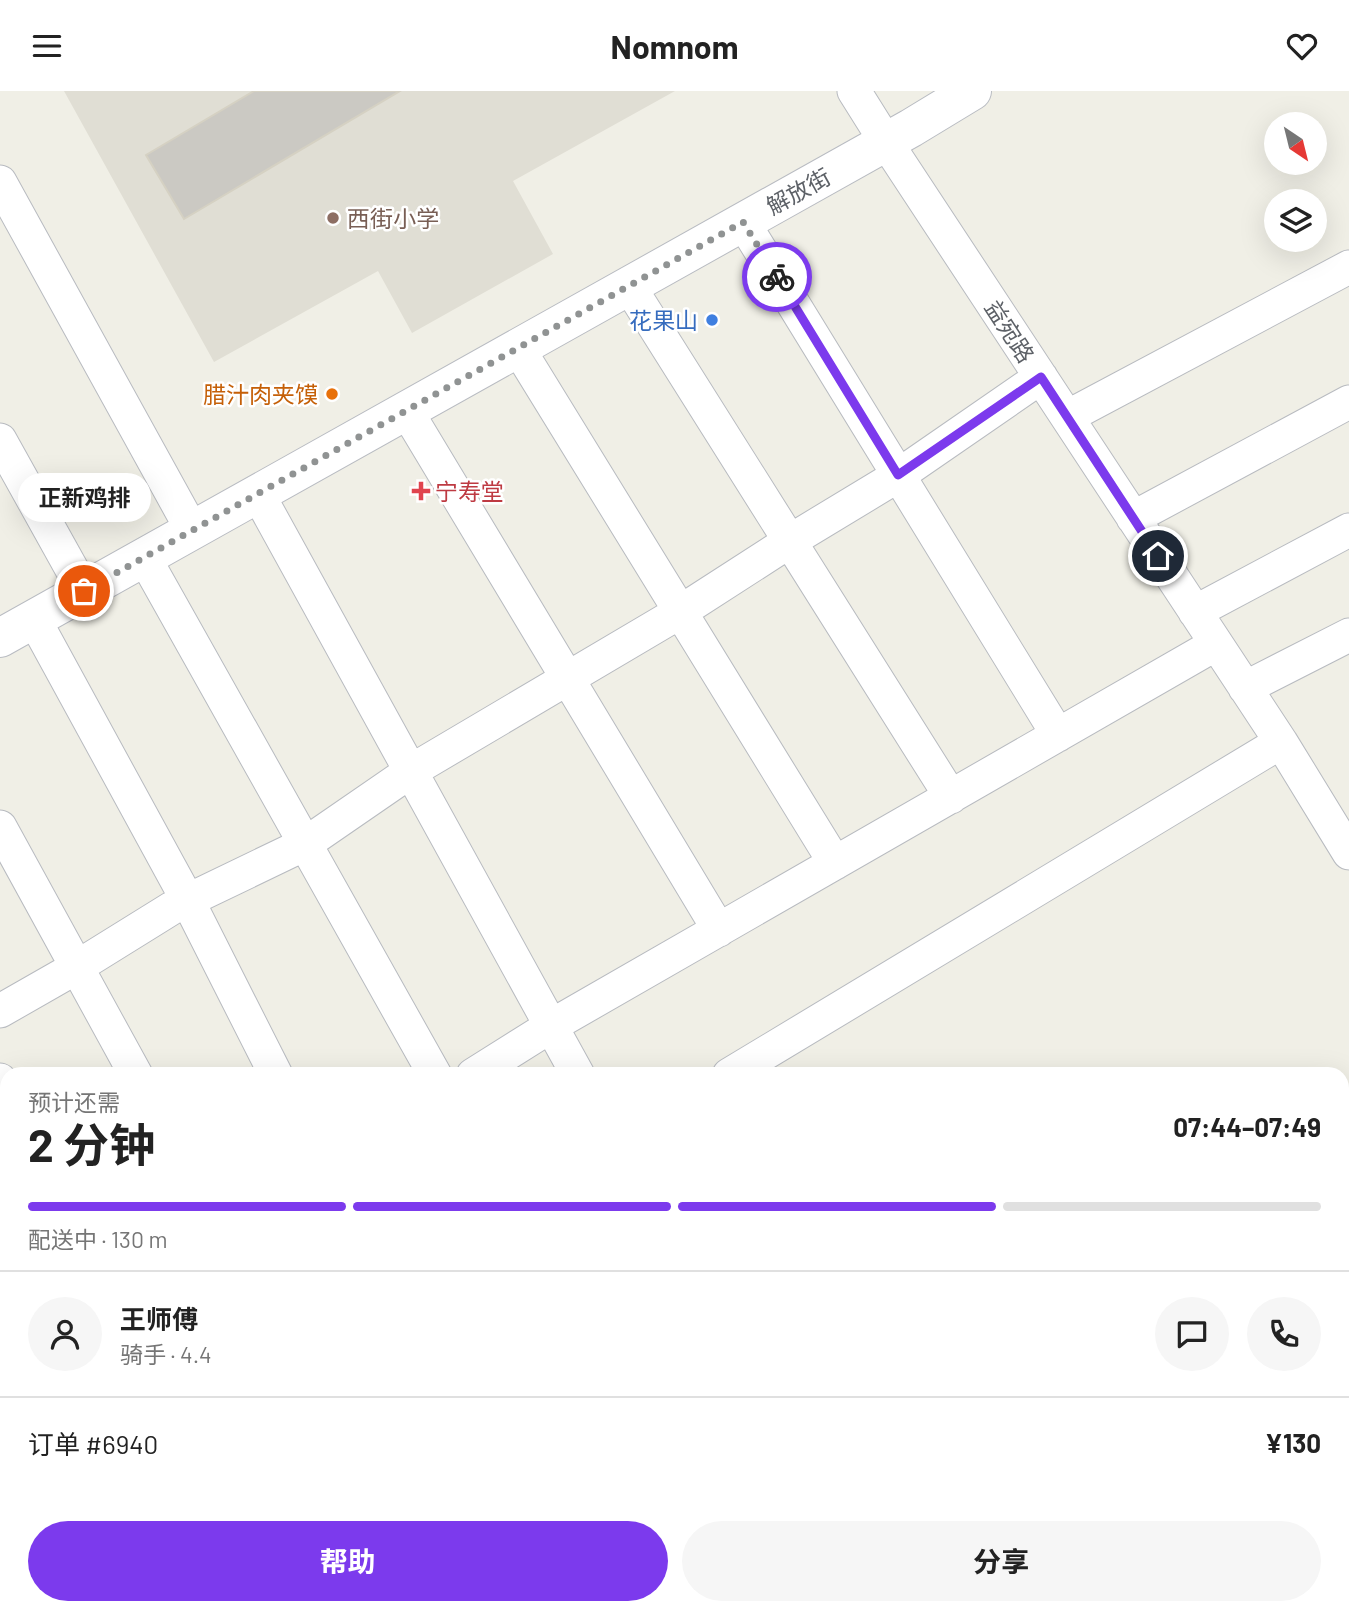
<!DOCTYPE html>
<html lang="zh">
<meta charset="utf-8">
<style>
:root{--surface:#fff;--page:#f6f6f6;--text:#222;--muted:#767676;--line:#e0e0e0;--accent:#7c3aed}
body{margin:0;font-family:Barlow,"Noto Sans SC",sans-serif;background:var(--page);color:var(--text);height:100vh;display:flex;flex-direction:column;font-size:26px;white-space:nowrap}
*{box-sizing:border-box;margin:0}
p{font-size:23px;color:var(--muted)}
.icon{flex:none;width:38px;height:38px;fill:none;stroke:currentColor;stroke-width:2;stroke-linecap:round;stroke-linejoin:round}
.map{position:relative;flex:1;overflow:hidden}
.drawer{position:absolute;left:0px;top:976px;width:1349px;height:548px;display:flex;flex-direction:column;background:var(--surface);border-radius:21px 21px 0 0;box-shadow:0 7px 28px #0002}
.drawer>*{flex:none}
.needle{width:46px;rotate:145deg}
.fabs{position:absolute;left:1264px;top:21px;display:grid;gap:14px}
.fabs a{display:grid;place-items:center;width:63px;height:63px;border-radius:50%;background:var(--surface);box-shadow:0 7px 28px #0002;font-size:35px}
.pin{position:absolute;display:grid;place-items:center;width:60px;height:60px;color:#fff;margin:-30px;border:4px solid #fff;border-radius:50%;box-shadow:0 2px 7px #0007}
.courier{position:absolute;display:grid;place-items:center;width:70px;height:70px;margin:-35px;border:5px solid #7c3aed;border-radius:50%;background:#fff;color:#222;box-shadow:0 2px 9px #0007}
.bubble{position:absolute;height:49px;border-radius:24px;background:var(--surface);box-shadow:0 7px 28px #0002;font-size:23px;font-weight:700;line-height:49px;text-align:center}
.overview em{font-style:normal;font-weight:700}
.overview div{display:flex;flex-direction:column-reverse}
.overview{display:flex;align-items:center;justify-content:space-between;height:119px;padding:0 28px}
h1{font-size:46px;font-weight:700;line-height:52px}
.bar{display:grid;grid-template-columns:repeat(4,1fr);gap:10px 7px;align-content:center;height:84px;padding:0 28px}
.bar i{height:9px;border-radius:5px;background:var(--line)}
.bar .selected{background:var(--accent)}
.bar p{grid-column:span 4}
.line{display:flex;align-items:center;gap:18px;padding:0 28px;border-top:2px solid var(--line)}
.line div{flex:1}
.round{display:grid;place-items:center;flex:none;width:74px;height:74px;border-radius:37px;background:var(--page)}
.action{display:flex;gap:14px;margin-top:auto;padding:14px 28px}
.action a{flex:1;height:80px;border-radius:42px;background:var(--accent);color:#fff;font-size:28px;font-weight:700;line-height:80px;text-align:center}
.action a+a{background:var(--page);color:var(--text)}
header{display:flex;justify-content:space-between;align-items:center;height:91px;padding:0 28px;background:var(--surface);font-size:32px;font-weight:700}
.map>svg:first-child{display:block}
.commercial{fill:#fff9dc}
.education{fill:#e0ded4}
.building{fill:#cbc9c3;stroke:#d5d1c3;stroke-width:2}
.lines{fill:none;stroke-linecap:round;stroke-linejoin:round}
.street-casing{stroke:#b8bbc0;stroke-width:35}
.secondary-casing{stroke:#b9bcc2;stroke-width:40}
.highway-casing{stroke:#f6b900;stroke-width:40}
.street{stroke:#fff;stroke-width:33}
.secondary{stroke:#fff;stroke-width:38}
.highway{stroke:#ffea8e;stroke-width:38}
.done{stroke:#909393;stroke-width:7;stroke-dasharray:0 12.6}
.route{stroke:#7c3aed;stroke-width:9}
.education-dot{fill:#8d6e63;stroke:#fff;stroke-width:2.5}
.shop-dot{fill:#3f7fe0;stroke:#fff;stroke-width:2.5}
.food-dot{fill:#e8710a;stroke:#fff;stroke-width:2.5}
.health-dot{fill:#e0444e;stroke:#fff;stroke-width:2.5}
.labels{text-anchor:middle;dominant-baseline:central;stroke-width:5;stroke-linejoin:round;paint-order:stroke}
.street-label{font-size:23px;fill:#5d6167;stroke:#fff}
.education-label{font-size:23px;fill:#785e54;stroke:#fff;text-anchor:start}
.shop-label{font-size:23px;fill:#366cbe;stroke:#fff;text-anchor:end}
.food-label{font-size:23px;fill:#c56008;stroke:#fff;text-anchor:end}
.health-label{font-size:23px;fill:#be3a42;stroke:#fff;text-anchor:start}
</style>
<header><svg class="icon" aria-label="menu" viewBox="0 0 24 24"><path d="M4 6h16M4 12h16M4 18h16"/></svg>Nomnom<svg class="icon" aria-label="heart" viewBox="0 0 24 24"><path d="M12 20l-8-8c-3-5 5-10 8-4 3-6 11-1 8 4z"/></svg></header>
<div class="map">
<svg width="1349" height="1523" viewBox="0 0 1349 1523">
<rect width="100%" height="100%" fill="#f0efe6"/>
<path class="commercial" d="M 845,1517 L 1313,1517 L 1317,1523 L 835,1523 Z"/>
<path class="education" d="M 64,0 L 675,0 L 513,90 L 553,163 L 412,242 L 378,180 L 214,271 Z"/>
<path class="building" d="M 254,0 L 400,0 L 184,128 L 146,64 Z
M 220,1517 L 353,1517 L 344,1523 L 210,1523 Z"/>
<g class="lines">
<defs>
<path id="street" d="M 854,0 L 886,51 L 1281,651 L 1349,762
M 0,91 L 192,439
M 743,131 L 1058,644
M 629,195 L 951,706
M 518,257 L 835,772
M 406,319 L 719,839
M 1067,326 L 1349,176
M 0,349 L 84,500
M 258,403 L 578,984
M 1133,427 L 1349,311
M 144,466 L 435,984
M 1195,521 L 1349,439
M 34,528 L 188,810 L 276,984
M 1245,597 L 1349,544
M 0,736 L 136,984
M 0,920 L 77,876 L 172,817 L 305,753 L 411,680 L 680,521 L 790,450 L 899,384 L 1041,286
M 473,984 L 551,935 L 1216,553
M 729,984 L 1281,651
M 0,989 L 7,1003
M 0,1254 L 7,1250"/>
<path id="secondary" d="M 0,547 L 911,37 L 972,0"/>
<path id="highway" d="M 0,1308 L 7,1321
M 0,1397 L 7,1410
M 64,1517 L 67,1523
M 112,1517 L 115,1523"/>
</defs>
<use href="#street" class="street-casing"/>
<use href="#secondary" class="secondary-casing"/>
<use href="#highway" class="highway-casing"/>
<use href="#street" class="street"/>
<use href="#secondary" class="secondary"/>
<use href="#highway" class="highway"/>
</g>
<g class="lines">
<path class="done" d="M 84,500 L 743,131 L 777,186"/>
<path class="route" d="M 777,186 L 898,384 L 1041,286 L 1158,465"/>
</g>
<circle class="education-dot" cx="333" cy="127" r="7"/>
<circle class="shop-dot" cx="712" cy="229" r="7"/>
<circle class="food-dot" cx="332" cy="303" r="7"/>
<path class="health-dot" d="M417.5 389.5h7v7h7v7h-7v7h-7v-7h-7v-7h7z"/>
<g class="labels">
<g class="street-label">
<text transform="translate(798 100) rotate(-29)">解放街</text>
<text transform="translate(1010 240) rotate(57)">益宛路</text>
</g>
<g class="education-label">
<text x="347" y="127">西街小学</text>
</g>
<g class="shop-label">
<text x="698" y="229">花果山</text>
</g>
<g class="food-label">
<text x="318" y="303">腊汁肉夹馍</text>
</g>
<g class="health-label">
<text x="435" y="400">宁寿堂</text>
</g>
</g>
</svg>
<div class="fabs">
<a><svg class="needle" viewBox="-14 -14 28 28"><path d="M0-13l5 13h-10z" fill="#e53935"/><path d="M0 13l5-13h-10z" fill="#767676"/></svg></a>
<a><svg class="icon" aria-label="layers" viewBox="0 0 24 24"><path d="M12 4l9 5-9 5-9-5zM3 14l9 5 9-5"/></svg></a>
</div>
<div class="pin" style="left:84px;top:500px;background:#ea580c"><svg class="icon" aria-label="bag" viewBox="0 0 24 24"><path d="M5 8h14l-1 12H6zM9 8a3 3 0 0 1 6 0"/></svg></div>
<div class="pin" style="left:1158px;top:465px;background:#1f2937"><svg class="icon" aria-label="home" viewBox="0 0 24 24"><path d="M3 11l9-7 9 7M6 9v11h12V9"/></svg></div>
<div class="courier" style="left:777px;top:186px"><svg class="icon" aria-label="bike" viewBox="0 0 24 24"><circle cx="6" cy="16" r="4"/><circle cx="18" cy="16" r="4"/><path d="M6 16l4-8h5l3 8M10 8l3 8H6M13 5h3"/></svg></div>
<div class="bubble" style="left:18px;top:382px;width:133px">正新鸡排</div>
<section class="drawer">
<div class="overview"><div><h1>2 分钟</h1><p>预计还需</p></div><em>07:44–07:49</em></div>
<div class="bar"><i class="selected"></i><i class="selected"></i><i class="selected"></i><i></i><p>配送中 · 130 m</p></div>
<div class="line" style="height:126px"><a class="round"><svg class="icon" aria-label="person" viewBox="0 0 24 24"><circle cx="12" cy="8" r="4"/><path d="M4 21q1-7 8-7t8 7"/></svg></a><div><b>王师傅</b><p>骑手 · 4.4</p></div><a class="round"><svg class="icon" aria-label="chat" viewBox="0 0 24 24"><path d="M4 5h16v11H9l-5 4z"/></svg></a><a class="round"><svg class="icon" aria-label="phone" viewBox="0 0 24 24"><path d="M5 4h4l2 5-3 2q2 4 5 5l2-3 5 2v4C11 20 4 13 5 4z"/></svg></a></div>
<div class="line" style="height:91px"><div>订单 #6940</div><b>¥130</b></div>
<div class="action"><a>帮助</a><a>分享</a></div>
</section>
</div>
